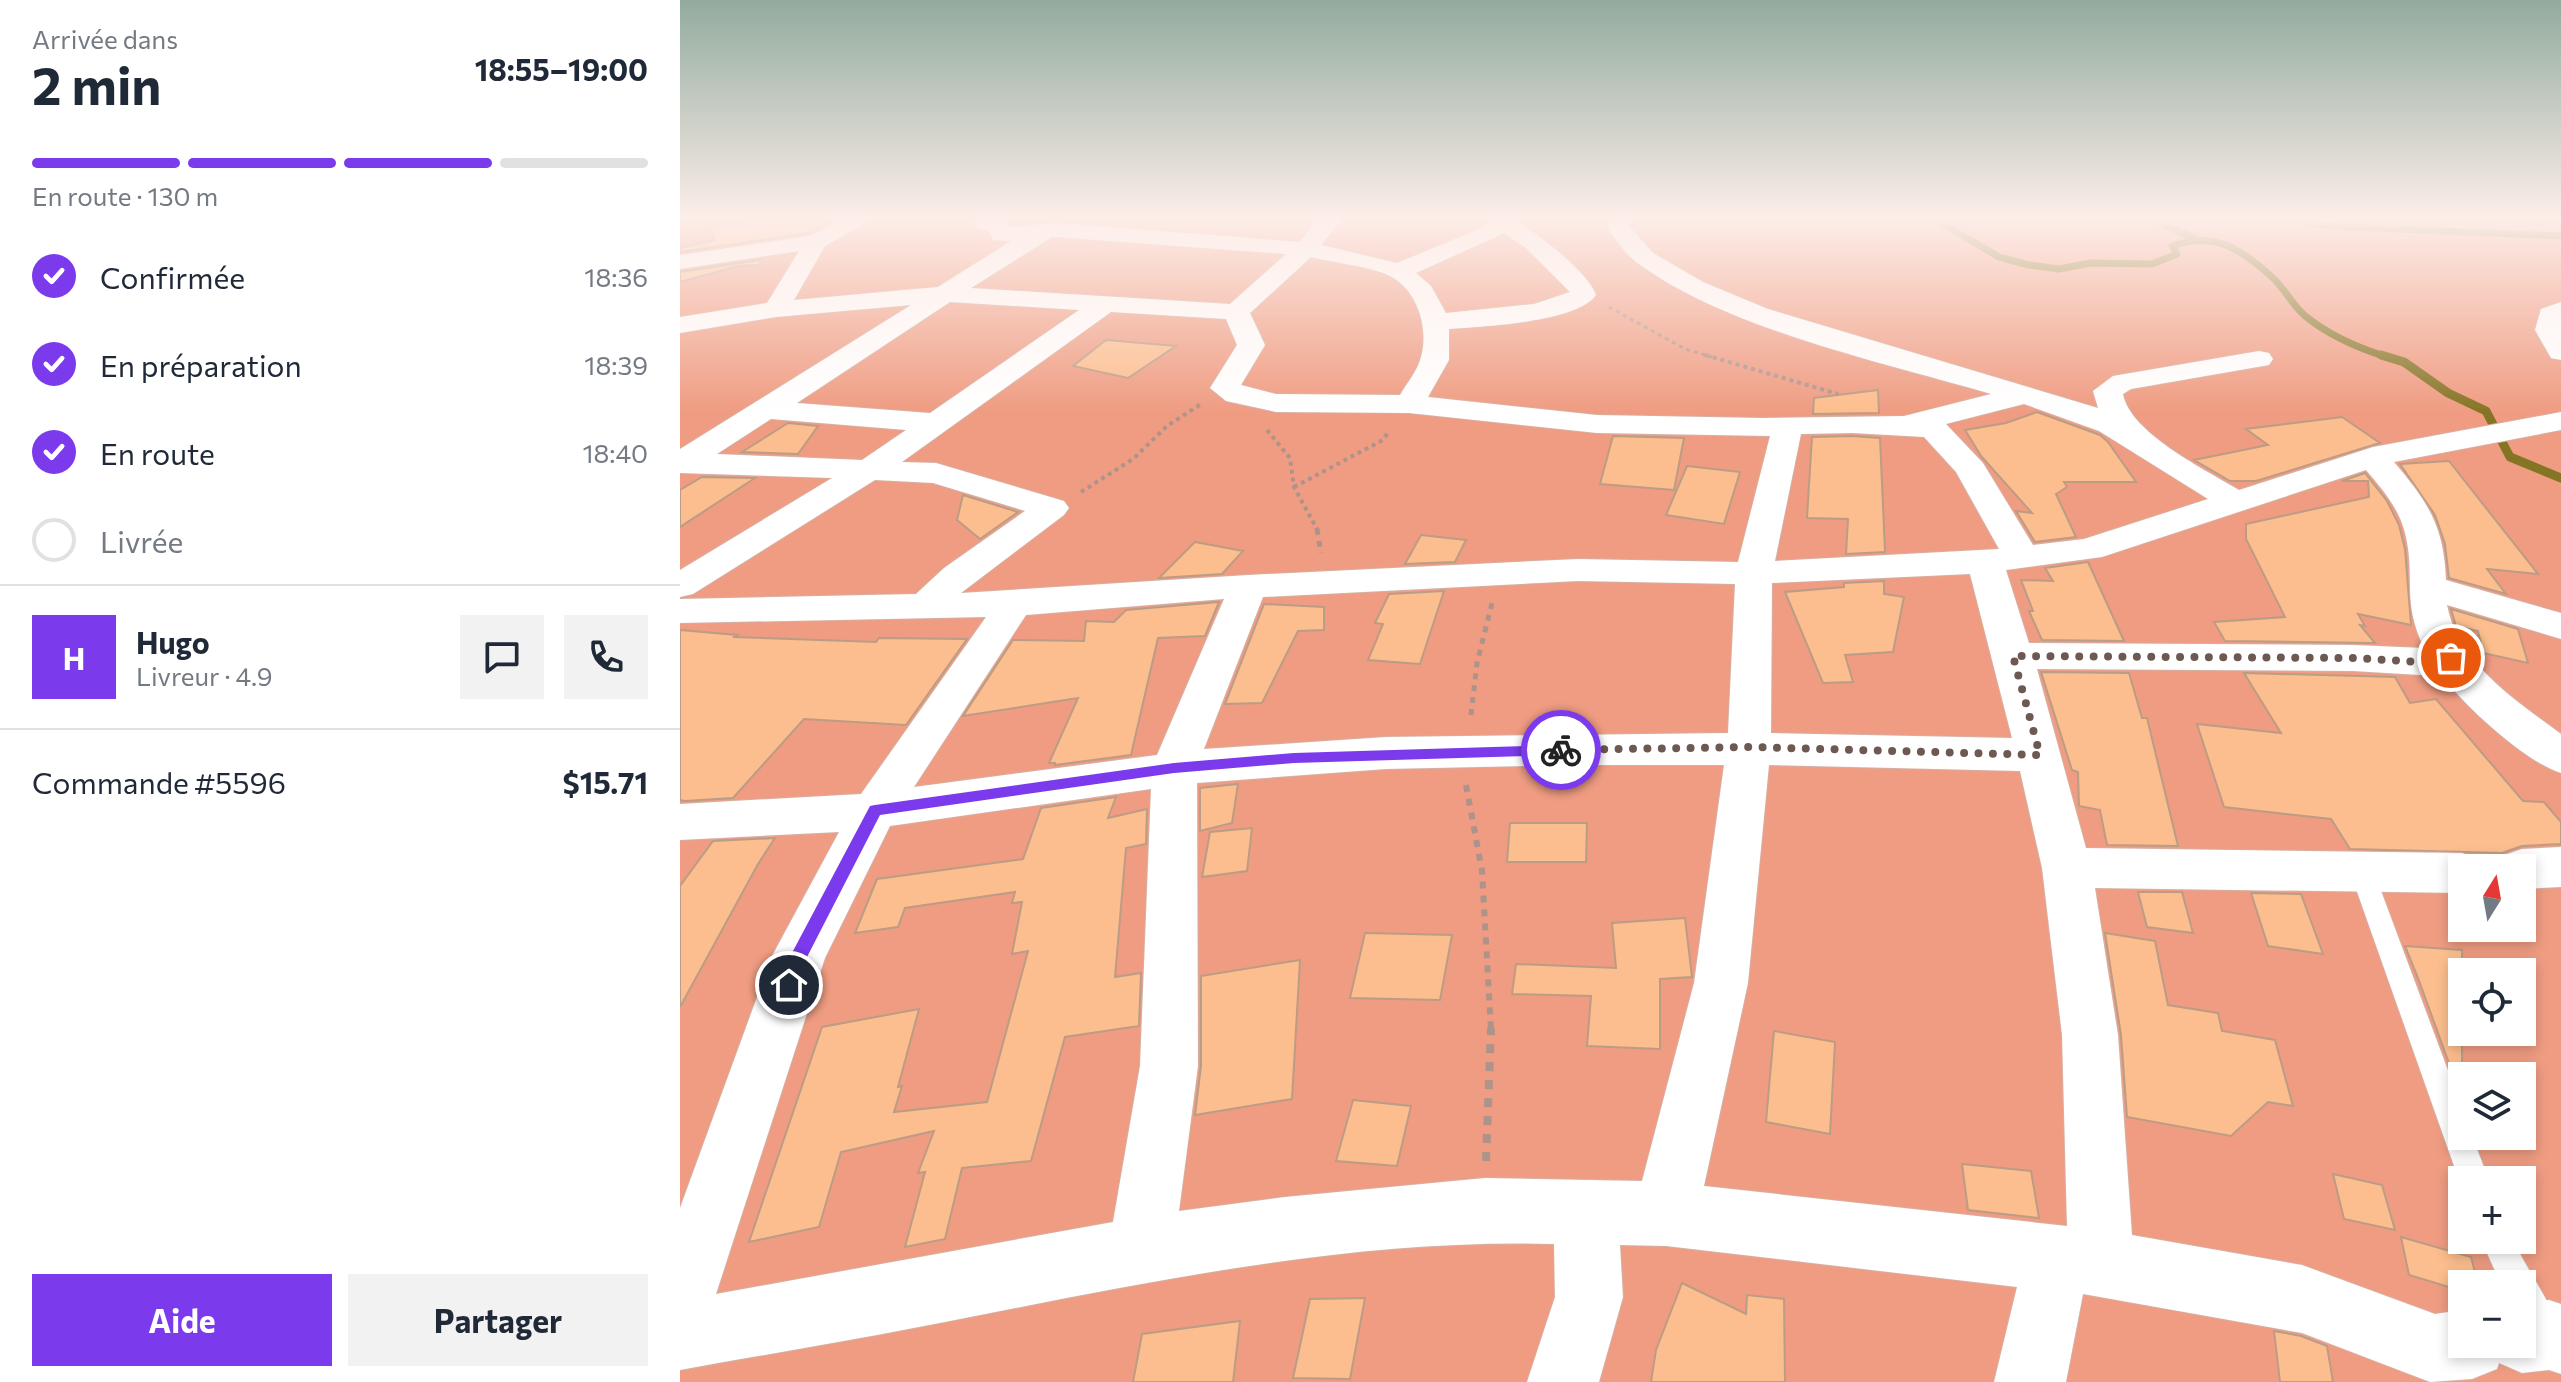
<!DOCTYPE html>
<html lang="fr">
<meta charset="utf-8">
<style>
:root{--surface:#fff;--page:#f2f2f3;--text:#1f2937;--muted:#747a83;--line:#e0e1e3;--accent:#7c3aed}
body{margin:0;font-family:Commissioner,sans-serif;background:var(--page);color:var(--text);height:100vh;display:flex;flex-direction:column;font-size:30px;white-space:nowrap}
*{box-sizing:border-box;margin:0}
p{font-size:26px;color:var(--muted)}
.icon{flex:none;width:44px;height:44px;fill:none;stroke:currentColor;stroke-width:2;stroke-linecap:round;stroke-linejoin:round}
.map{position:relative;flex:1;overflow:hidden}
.drawer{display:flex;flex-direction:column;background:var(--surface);width:680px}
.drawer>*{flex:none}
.needle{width:52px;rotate:11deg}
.controls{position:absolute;left:1768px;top:854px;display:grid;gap:16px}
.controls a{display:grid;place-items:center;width:88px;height:88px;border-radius:0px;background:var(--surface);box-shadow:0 4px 12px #0003;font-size:40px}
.pin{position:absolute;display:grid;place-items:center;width:68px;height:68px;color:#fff;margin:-34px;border:4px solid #fff;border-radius:50%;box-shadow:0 2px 8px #0007}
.courier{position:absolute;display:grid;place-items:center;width:80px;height:80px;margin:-40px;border:6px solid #7c3aed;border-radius:50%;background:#fff;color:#222;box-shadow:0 2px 10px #0007}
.overview em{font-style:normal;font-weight:700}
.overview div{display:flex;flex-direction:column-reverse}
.overview{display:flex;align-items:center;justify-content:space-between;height:136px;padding:0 32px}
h1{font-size:52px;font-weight:700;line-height:60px}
.bar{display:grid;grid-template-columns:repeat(4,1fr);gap:12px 8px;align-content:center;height:96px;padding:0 32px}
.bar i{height:10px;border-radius:6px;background:var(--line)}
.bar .selected{background:var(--accent)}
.bar p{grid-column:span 4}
.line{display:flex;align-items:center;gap:20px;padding:0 32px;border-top:2px solid var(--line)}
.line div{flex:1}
.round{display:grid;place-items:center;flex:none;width:84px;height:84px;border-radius:0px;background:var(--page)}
ol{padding:0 32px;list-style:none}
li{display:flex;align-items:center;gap:24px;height:88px}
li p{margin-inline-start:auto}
li .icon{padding:8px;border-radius:50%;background:var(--accent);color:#fff;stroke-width:4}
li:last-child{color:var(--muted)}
li i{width:44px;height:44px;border:4px solid var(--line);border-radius:50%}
.cta{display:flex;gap:16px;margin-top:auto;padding:16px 32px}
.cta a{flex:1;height:92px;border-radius:0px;background:var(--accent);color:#fff;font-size:32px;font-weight:700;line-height:92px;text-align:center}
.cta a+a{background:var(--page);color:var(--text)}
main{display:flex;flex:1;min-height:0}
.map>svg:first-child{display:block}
.green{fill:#ef9c82;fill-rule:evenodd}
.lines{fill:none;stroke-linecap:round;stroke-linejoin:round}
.stream-far1{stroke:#867425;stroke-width:7}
.stream{stroke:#867425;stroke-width:9}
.building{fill:#fcbe8e;stroke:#bc9c84;stroke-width:2}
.lane-casing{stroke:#d7afa3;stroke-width:2}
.street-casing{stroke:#d7afa3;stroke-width:2}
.path-far4{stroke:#ae938b;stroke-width:3;stroke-dasharray:4 4;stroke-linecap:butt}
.path-far3{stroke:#ae938b;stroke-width:4;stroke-dasharray:4 4;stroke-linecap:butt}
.path-far2{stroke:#ae938b;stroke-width:5;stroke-dasharray:6 6;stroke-linecap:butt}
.path-far1{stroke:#ae938b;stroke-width:6;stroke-dasharray:7 7;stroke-linecap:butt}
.path{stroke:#ae938b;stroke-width:8;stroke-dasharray:9 9;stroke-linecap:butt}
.lane{fill:#fff;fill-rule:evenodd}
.street{fill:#fff;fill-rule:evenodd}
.route{fill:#7c3aed}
.done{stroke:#6d5852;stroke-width:8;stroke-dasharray:0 14.4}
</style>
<main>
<section class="drawer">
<div class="overview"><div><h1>2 min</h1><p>Arrivée dans</p></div><em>18:55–19:00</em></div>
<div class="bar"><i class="selected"></i><i class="selected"></i><i class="selected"></i><i></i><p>En route · 130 m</p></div>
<ol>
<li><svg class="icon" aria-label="check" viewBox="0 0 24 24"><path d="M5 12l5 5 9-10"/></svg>Confirmée<p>18:36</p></li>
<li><svg class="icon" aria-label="check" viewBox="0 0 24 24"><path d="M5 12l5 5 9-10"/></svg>En préparation<p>18:39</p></li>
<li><svg class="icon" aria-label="check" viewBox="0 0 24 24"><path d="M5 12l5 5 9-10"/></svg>En route<p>18:40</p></li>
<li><i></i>Livrée</li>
</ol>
<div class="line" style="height:144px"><b class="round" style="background:var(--accent);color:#fff">H</b><div><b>Hugo</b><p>Livreur · 4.9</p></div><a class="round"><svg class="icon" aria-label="chat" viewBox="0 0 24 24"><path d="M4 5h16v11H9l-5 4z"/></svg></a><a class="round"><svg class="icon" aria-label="phone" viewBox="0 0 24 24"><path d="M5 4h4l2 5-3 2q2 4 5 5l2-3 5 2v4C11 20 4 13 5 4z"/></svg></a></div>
<div class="line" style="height:104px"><div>Commande #5596</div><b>$15.71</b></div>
<div class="cta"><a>Aide</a><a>Partager</a></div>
</section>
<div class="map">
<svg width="1881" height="1382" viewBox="0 0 1881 1382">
<rect width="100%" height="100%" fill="#fad9ce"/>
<path class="green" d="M 0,218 L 1881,218 L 1881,1382 L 0,1382 ZM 1782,868 L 1842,868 L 1842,928 L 1782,928 ZM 1782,972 L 1842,972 L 1842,1032 L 1782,1032 ZM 1782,1076 L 1842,1076 L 1842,1136 L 1782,1136 ZM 1782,1180 L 1842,1180 L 1842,1240 L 1782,1240 ZM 1782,1284 L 1842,1284 L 1842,1344 L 1782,1344 Z"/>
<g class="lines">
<path class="stream-far1" d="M 1253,218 L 1319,257 L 1349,265 L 1379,269 L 1410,263 L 1472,264 L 1497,254 L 1492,246 C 1534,231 1560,248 1592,277 C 1604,288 1612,304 1624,315 C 1648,335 1678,348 1707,357
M 1494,218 L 1476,221 L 1514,238
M 1573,218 L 1590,218
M 1602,218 L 1650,226 L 1881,236"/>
<path class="stream" d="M 1701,355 L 1724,362 L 1768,393 L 1806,411 L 1830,457 L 1881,478"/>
</g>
<path class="building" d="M 64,218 L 156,218 L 156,219 L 129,233 L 0,252 L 0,248 L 35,240 L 30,227 L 61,223 Z
M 80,260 L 80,265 L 58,266 L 0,282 L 0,272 Z
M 426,340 L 496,346 L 448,378 L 393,366 Z
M 1198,390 L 1199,413 L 1133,414 L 1134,398 Z
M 1357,412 L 1420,435 L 1428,442 L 1456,482 L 1384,482 L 1387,487 L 1376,494 L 1396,537 L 1355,542 L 1336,511 L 1352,513 L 1301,456 L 1285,430 L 1326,423 Z
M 1662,417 L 1700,443 L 1576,481 L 1550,481 L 1514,460 L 1588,445 L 1566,429 Z
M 108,423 L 138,426 L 118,454 L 62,452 Z
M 933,436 L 1004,438 L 994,490 L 920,484 Z
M 1172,436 L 1200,438 L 1205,552 L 1166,554 L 1168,519 L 1127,518 L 1132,437 Z
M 1769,461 L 1858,574 L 1807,569 L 1826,594 L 1769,578 L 1765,544 L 1755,515 L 1720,464 Z
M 1007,466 L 1060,472 L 1044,524 L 986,515 Z
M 1685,473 L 1707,501 L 1719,525 L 1725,549 L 1731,625 L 1678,614 L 1685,626 L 1680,625 L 1695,643 L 1545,641 L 1534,622 L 1605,617 L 1566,539 L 1566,524 L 1689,497 L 1688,481 L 1662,481 Z
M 22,477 L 75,478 L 0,527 L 0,490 Z
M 283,495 L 338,512 L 300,539 L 277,520 Z
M 741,535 L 786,540 L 775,562 L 725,564 Z
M 515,542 L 563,551 L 542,574 L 479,578 Z
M 1408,562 L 1444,641 L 1362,640 L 1349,611 L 1353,611 L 1341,580 L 1373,581 L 1365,568 Z
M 1204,581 L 1204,594 L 1224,597 L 1213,652 L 1165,655 L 1173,682 L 1143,683 L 1105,592 L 1164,587 L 1164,583 Z
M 764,591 L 740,664 L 688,660 L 703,624 L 695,623 L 709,594 Z
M 539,602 L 525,636 L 478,638 L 451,755 L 375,765 L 375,763 L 369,763 L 398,698 L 283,716 L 333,640 L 404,641 L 406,621 L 434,622 L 446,610 Z
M 584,604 L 644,607 L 644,630 L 618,631 L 582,703 L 545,704 Z
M 1771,609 L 1838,629 L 1848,663 L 1803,653 L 1798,631 L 1776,626 Z
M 0,630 L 57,635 L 53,637 L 196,642 L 199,638 L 287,639 L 226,725 L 124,719 L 53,798 L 5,801 L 0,800 Z
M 1361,672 L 1449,673 L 1462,718 L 1467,718 L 1498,846 L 1427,845 L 1420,810 L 1399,806 L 1398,772 L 1392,770 Z
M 1564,673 L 1715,677 L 1730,703 L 1756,699 L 1843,801 L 1864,802 L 1881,822 L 1881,844 L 1842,846 L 1822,853 L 1670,849 L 1651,819 L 1544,807 L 1517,724 L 1601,733 Z
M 558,784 L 552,823 L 520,831 L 520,788 Z
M 436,797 L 428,818 L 467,809 L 466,844 L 446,848 L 435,977 L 461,973 L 459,1026 L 385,1037 L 351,1161 L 282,1168 L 265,1239 L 225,1247 L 245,1172 L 238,1173 L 254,1131 L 161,1152 L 139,1227 L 69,1242 L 142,1027 L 239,1009 L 218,1087 L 222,1086 L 214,1112 L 307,1102 L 348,951 L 332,954 L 342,902 L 332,903 L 335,892 L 225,908 L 218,927 L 175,933 L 197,879 L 343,859 L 361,808 Z
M 830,823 L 907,823 L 906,862 L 827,862 Z
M 572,828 L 567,871 L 522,877 L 530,832 Z
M 95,838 L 78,864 L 0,1007 L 0,886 L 33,841 Z
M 1458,892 L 1502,892 L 1513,933 L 1467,927 Z
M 1571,893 L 1621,894 L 1643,954 L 1588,946 Z
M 1005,918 L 1012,977 L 980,979 L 980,1049 L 907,1046 L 911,996 L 832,994 L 836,964 L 936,968 L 932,923 Z
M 685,933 L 772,935 L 760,1000 L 670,998 Z
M 1425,933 L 1475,941 L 1488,1005 L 1538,1013 L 1542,1031 L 1595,1040 L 1613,1106 L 1588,1102 L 1551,1136 L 1447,1117 L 1441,1035 Z
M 1725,946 L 1782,950 L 1782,1099 L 1738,978 Z
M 620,960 L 612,1099 L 515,1115 L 521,1066 L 521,976 Z
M 1094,1031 L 1155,1042 L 1150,1134 L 1086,1122 Z
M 673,1100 L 731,1106 L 717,1166 L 656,1161 Z
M 1282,1164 L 1351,1171 L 1359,1218 L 1288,1210 Z
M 1653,1174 L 1702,1185 L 1715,1230 L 1664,1219 Z
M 1721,1237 L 1791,1257 L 1798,1284 L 1782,1284 L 1782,1291 L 1729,1275 Z
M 1002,1283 L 1066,1314 L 1067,1295 L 1104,1299 L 1105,1382 L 971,1382 L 976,1350 Z
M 685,1298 L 670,1379 L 613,1378 L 630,1299 Z
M 560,1321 L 553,1382 L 453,1382 L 462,1334 Z
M 1594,1331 L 1621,1336 L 1647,1346 L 1653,1382 L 1600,1382 Z"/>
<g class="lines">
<defs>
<path id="lane" d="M 1682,862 L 1690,865 L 1694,872 L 1782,1108 L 1782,1136 L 1792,1136 L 1809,1180 L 1782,1180 L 1782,1187 L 1779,1180 L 1670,872 L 1674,865 Z
M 1801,1240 L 1833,1240 C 1847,1269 1866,1295 1878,1324 L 1874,1336 L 1862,1340 C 1837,1330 1842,1307 1842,1284 L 1821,1284 Z"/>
<path id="street" d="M 165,218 L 194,218 L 145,246 L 114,300 L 258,287 L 331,241 L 313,240 L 309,231 L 296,227 L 293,222 L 295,218 C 307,218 324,216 331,227 L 377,223 L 620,242 L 639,218 L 662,218 L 641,245 L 717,263 L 790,233 L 817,218 L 845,218 L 840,223 C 861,237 908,272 916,295 C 896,323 803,326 769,329 L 769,360 L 748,397 L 917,415 L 1082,418 L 1224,416 L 1311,394 C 1205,363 1047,329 959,264 C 947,256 935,239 927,227 L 930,218 L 952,218 L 949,226 L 973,253 L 1023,282 L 1088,309 L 1418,408 L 1413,391 L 1433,376 L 1579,351 L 1589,353 L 1593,359 L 1589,365 L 1451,389 L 1443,394 C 1450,433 1526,470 1559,490 L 1693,447 L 1881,412 L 1881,430 L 1714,462 C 1748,502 1764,526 1766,580 L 1881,613 L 1881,639 L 1767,605 C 1778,664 1836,700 1881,734 L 1881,773 C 1845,762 1782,704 1760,673 L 1740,675 L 1673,671 L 1357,669 L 1406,848 L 1782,853 L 1800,859 L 1804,868 L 1782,868 L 1782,893 L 1415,888 L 1438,1035 L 1452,1235 L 1622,1265 L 1755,1314 L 1782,1310 L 1782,1344 L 1842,1344 L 1842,1303 L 1869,1300 L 1881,1304 L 1881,1374 L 1869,1370 L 1842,1373 L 1819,1363 L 1817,1369 L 1792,1379 L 1750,1382 L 1622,1333 L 1403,1294 L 1386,1382 L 1314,1382 L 1337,1287 L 986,1246 L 940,1245 L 943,1297 L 919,1382 L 847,1382 L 875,1297 L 874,1244 C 645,1238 421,1293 197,1335 C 132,1347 66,1358 0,1370 L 0,1208 L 92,956 L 159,832 L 0,840 L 0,804 L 181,794 L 306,617 L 0,623 L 0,599 L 236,594 L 264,568 L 345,511 L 253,483 L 195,480 L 13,594 L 0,597 L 0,570 L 152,478 L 0,473 L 0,449 L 231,305 L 96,317 L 0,333 L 0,317 L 87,303 L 119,251 L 0,269 L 0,255 L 130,236 ZM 824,233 L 846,248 L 890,292 L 854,304 L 766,313 L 751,286 L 736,273 ZM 372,237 L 377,237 L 606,254 L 550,304 L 291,288 ZM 631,257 C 654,263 690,266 710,276 C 738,290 749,329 741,357 C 738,370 727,383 720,395 L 596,394 L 561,385 L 585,345 L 570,313 ZM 270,302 L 399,310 L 250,413 L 117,403 ZM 431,312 L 546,319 L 557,345 L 530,388 L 546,401 L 596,412 L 729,413 L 917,433 L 1090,436 L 1058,562 L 898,559 L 568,575 L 281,593 L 384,515 L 389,508 L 384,501 L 256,463 L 222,462 ZM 1344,404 L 1419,431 L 1528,499 L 1404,539 L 1353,545 L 1303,463 L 1266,424 ZM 91,419 L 226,430 L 182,460 L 37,454 ZM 1172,433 L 1244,437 L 1276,472 L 1319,549 L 1095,561 L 1121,434 ZM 1686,470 C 1702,489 1719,508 1725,533 C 1736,577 1721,600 1744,648 L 1673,645 L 1349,643 L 1326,570 L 1422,557 ZM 1290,574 L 1332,738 L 1091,733 L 1092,583 ZM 898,581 L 1055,584 L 1048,733 L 706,737 L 524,749 L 583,597 ZM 544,599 L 477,755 L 234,787 L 346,615 ZM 893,765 L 1044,765 L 1014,983 L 962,1181 L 805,1178 L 605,1197 L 499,1211 L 518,1066 L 517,783 L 706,769 ZM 1089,765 L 1340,771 L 1362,868 L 1382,1035 L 1387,1226 L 1024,1186 L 1068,983 ZM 471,789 L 460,1066 L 433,1222 L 36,1294 L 145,958 L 210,826 Z
M 1881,302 L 1881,360 L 1871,358 L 1855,330 L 1861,309 Z
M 1881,847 L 1881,887 L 1842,889 L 1842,868 L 1818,868 L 1824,855 L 1842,849 Z"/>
</defs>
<use href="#lane" class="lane-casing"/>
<use href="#street" class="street-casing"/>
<path class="path-far4" d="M 929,307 L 1005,349 L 1032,357"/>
<path class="path-far3" d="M 1025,355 L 1158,394
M 587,430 L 610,458 L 614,487 L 638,531
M 614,487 L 701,441 L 709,432
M 401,492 L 453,459 L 487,426 L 521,404"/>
<path class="path-far2" d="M 637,529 L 641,553
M 791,715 L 797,663 L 812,603"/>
<path class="path-far1" d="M 786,785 L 802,871 L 811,1030"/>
<path class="path" d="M 806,1161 L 811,1028"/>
<use href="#lane" class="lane"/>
<use href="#street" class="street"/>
</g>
<linearGradient id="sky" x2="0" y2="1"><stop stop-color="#92ab9e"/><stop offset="0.53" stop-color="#fdeee9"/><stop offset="1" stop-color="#fdeee9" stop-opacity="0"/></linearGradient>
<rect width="1881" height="412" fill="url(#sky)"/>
<path class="route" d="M 881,745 L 888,750 L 881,755 L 614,763 L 494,773 L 200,815 L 127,957 L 115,990 L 109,992 L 100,985 L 113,951 L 190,806 L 195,805 L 494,763 L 614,753 Z"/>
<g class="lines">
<path class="done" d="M 881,750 L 1069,747 L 1360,755 L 1333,656 L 1673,658 L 1740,662 L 1771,658"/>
</g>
</svg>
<div class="controls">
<a><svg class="needle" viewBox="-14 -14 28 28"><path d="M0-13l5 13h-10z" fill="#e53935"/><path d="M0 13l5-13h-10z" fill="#747a83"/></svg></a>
<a><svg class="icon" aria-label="locate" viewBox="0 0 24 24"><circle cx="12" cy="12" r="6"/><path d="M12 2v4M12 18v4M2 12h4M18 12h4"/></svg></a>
<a><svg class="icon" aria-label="layers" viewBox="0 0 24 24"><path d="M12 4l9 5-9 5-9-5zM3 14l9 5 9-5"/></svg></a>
<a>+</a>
<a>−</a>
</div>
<div class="pin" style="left:1771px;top:658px;background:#ea580c"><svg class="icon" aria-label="bag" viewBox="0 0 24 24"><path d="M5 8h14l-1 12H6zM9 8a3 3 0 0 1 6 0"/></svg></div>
<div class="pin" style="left:109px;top:985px;background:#1f2937"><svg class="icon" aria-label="home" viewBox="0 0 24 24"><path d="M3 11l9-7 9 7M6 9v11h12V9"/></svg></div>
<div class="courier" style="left:881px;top:750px"><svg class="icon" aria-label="bike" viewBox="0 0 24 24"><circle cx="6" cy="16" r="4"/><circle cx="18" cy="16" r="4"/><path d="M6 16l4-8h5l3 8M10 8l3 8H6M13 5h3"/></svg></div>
</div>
</main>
